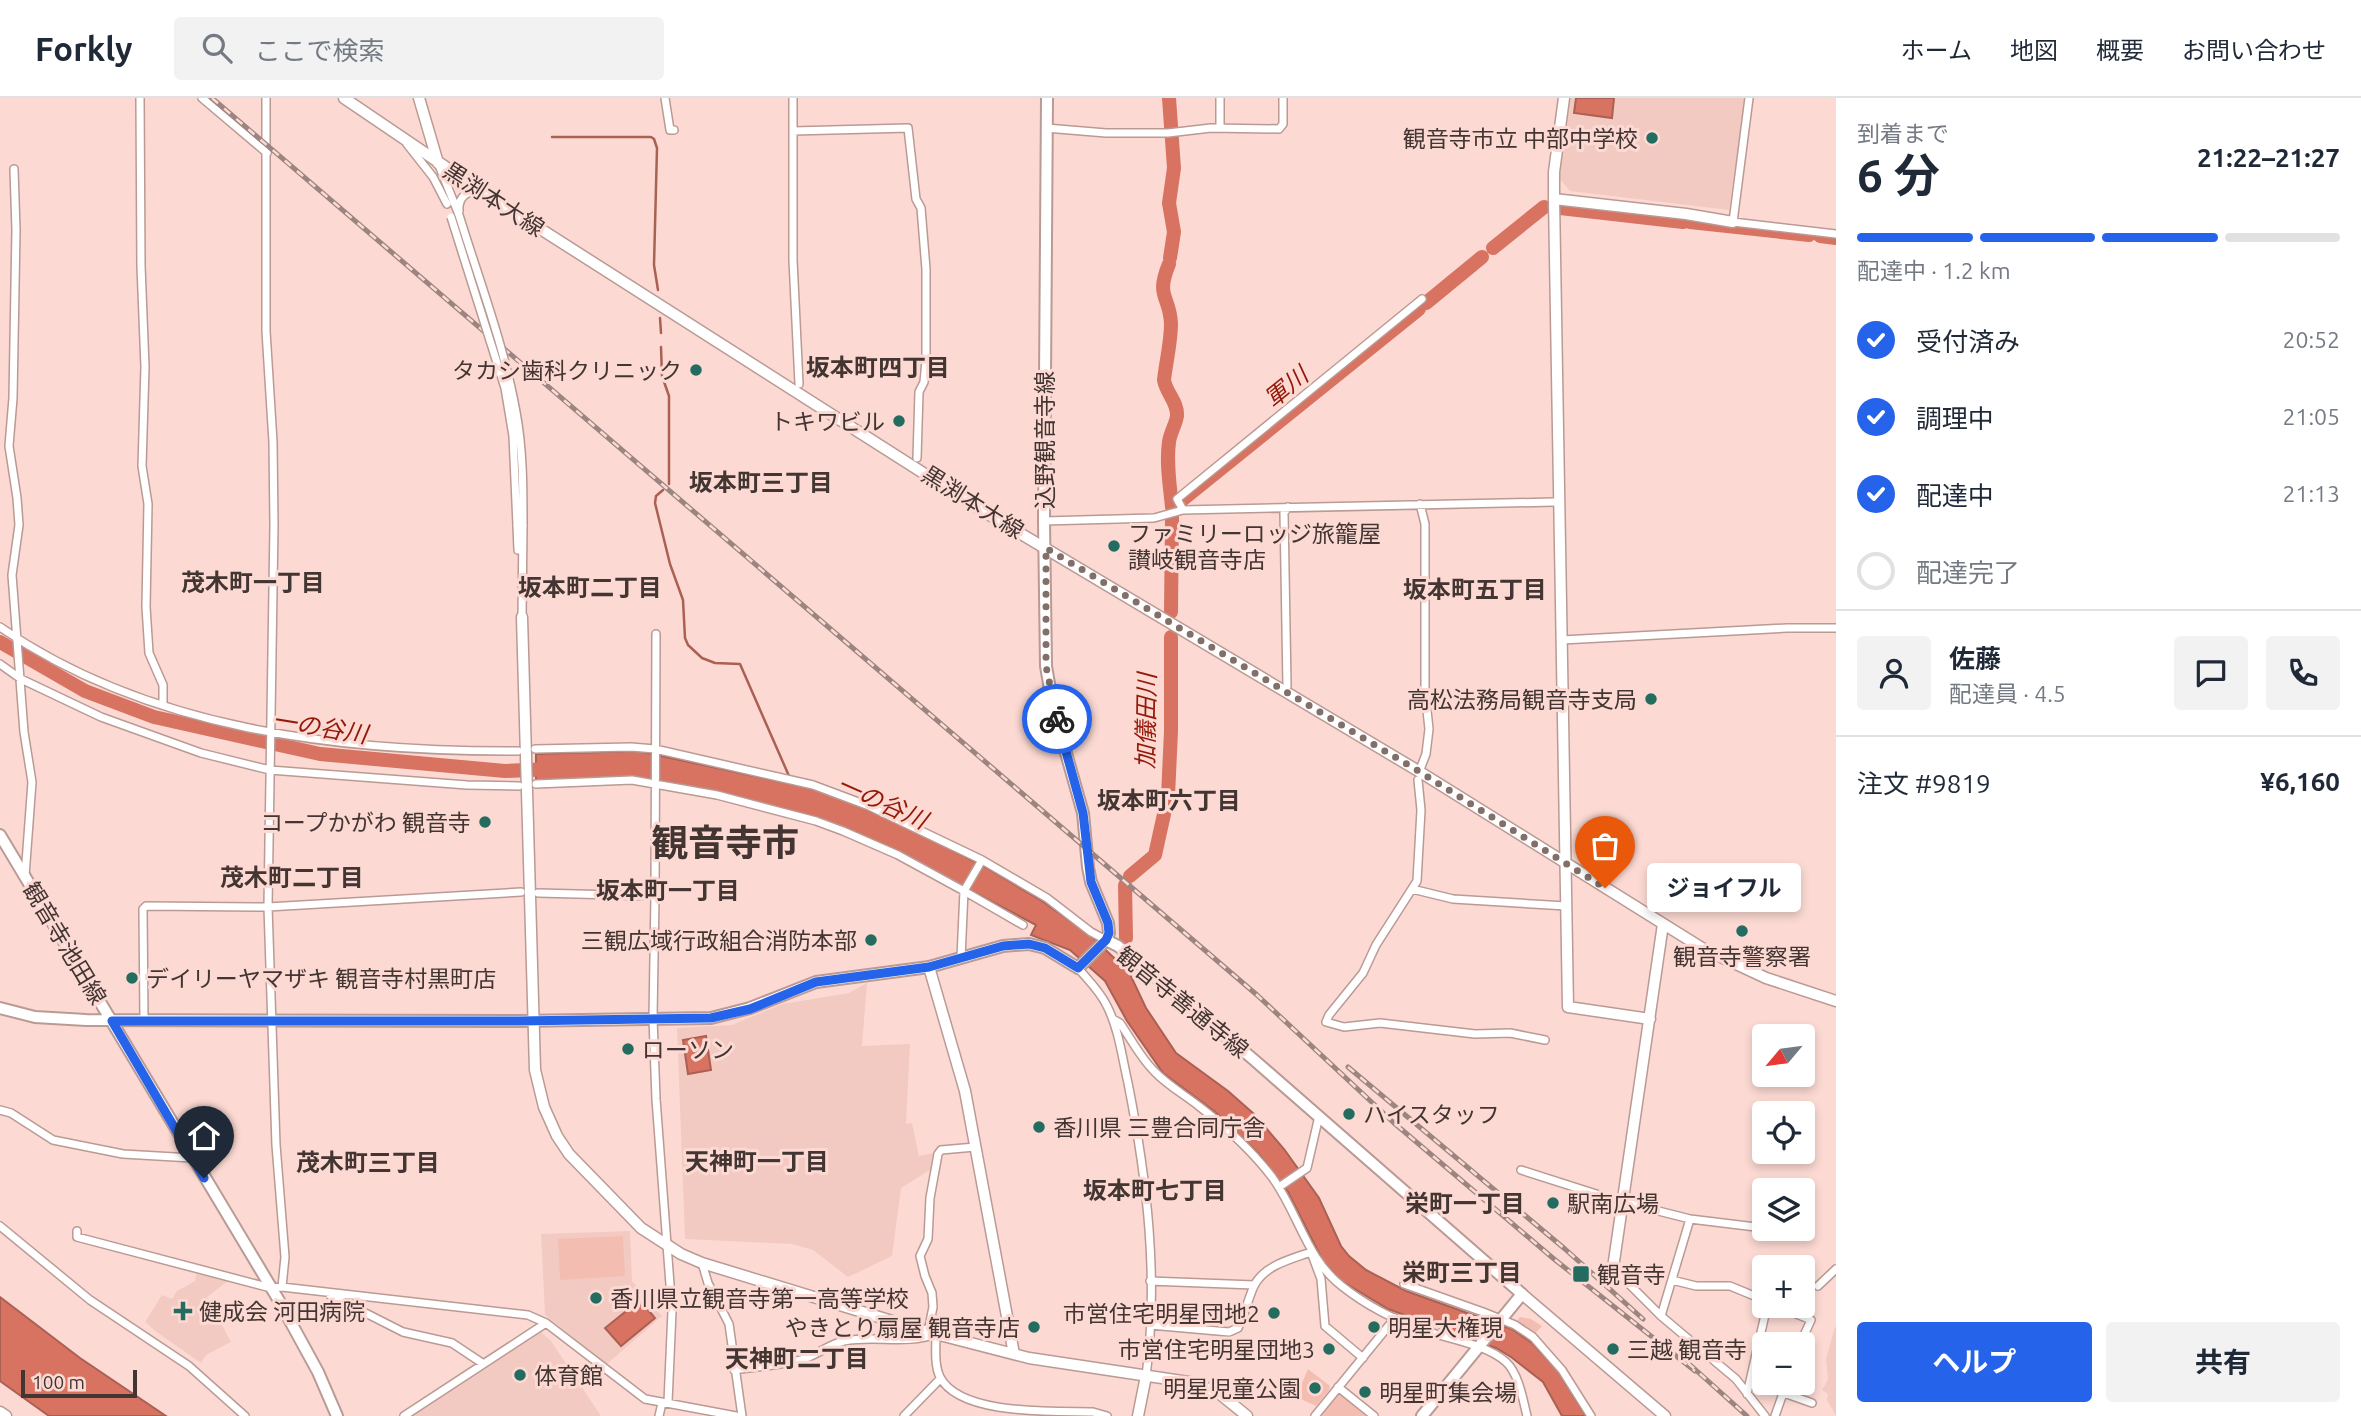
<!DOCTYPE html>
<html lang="ja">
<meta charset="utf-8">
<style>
:root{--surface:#fff;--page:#f2f2f3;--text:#1f2937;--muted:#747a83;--line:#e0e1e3;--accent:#2563eb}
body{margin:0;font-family:Ubuntu,"Noto Sans JP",sans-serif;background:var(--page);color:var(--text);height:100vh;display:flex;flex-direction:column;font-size:26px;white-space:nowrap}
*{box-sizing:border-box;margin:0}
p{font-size:23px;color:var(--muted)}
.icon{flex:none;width:38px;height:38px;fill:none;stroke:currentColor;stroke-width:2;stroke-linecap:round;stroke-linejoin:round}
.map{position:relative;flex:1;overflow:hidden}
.panel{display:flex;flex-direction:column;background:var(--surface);width:525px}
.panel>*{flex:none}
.needle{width:46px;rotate:241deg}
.fabs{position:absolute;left:1752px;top:926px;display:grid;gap:14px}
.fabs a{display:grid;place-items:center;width:63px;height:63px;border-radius:7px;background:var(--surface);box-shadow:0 4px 10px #0003;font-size:35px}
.scale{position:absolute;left:21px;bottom:18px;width:116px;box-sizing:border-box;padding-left:7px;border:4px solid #423532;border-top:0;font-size:19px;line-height:24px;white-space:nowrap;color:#423532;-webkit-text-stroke:5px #fcdad3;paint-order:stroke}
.pin{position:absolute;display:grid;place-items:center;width:60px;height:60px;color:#fff;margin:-72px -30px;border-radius:50% 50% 50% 0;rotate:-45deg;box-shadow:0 0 7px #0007}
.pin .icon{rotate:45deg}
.courier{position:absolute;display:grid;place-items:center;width:70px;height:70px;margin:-35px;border:5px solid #2563eb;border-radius:50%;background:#fff;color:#222;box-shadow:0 2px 9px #0007}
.bubble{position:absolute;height:49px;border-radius:7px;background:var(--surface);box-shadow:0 4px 10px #0003;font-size:23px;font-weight:700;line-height:49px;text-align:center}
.head em{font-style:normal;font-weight:700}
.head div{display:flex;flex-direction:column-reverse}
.head{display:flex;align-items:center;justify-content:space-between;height:119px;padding:0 21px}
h1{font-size:46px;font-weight:700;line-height:52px}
.bar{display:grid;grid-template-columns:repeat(4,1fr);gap:10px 7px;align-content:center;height:84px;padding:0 21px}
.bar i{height:9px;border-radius:5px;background:var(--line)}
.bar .current{background:var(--accent)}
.bar p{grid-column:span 4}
.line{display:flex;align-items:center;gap:18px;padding:0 21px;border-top:2px solid var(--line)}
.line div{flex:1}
.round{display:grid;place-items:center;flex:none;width:74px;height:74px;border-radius:7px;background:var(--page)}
ol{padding:0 21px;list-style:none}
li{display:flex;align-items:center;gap:21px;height:77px}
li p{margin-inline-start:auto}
li .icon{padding:7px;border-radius:50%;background:var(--accent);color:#fff;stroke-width:4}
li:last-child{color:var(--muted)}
li i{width:38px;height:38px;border:4px solid var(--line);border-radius:50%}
.cta{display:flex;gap:14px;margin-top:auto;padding:14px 21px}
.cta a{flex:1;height:80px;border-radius:7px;background:var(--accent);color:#fff;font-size:28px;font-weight:700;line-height:80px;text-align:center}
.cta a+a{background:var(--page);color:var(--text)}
header{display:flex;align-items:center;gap:42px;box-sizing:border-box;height:98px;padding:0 35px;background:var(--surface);border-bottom:2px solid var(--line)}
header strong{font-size:33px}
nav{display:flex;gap:38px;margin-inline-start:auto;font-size:24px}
.search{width:490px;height:63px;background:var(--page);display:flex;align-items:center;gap:18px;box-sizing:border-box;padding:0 24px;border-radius:7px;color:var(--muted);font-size:26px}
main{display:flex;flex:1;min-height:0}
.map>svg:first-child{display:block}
.built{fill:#f3cac2}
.green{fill:#f4bdb2}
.water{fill:#d87362;stroke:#ab6054;stroke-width:2}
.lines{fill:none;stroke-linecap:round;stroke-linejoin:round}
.stream{stroke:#ab6054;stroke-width:2.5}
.river{stroke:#d87362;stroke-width:14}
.street-casing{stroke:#ba9a94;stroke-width:10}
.secondary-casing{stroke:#ba9a94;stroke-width:13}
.primary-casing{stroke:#ba9a94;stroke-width:14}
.street{stroke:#fff;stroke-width:7}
.secondary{stroke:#fff;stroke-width:10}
.primary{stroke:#fff;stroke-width:10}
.rail-casing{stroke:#9c8580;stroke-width:5}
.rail{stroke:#fcdad3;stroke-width:2.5;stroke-dasharray:8;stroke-linecap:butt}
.street-bridge-casing{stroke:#ba9a94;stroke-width:10;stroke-linecap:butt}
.street-bridge{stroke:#fff;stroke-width:7}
.done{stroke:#836f6a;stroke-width:7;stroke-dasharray:0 12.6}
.route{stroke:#2563eb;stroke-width:9}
.poi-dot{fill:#246b60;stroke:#fcdad3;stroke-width:2.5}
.labels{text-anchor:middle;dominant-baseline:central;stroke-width:6;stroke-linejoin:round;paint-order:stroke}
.poi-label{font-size:23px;fill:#423532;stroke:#fcdad3;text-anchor:start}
.street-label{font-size:23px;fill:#423532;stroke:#fcdad3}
.neighbourhood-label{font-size:24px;font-weight:bold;fill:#423532;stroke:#fcdad3}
.water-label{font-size:24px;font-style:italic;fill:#931908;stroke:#fcdad3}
.town-label{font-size:37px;font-weight:bold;fill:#423532;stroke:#fcdad3}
</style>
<header>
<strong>Forkly</strong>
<div class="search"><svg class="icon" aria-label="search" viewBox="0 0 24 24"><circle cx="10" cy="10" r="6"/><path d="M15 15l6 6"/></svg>ここで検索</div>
<nav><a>ホーム</a><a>地図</a><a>概要</a><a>お問い合わせ</a></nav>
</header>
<main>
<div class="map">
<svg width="1836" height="1318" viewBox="0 0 1836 1318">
<rect width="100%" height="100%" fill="#fcdad3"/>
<path class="built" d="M 1569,0 L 1745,0 L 1729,112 L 1570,93 L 1559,80 Z
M 867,885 L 862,948 L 910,946 L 906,1026 L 912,1025 L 919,1058 L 933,1055 L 930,1072 L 901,1090 L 892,1158 L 848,1179 L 813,1152 L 792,1146 L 685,1141 L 677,930 L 732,927 L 782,906 L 849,895 Z
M 630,1133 L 632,1183 L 662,1218 L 607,1266 L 545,1217 L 541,1136 Z
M 196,1176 L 228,1183 L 207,1199 L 231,1244 L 206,1257 L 201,1265 L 155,1233 L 145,1224 L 162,1197 L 172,1201 L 177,1193 L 195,1183 Z
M 1835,1229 L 1836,1229 L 1836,1318 L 1827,1302 L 1828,1296 L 1822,1292 L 1828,1281 L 1826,1261 Z
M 541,1234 L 551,1243 L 601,1318 L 410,1318 L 531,1236 Z"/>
<path class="green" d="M 623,1138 L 625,1178 L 560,1182 L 558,1141 Z
M 1520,1219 L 1531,1221 L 1542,1228 L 1534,1237 L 1516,1225 Z
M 1308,1271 L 1330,1288 L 1329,1292 L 1316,1308 L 1296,1299 Z
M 1338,1297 L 1341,1297 L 1366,1318 L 1323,1318 L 1322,1317 Z"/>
<path class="water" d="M 1576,0 L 1614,0 L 1612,20 L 1574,15 Z
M 638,653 L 823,693 L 906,728 L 985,769 L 1042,803 L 1092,839 L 1129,874 L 1146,910 L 1176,955 L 1228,993 L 1254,1016 L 1284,1051 L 1319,1100 L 1341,1148 L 1349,1158 L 1366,1172 L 1406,1193 L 1512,1231 L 1532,1245 L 1557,1272 L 1586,1318 L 1562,1318 L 1543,1284 L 1511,1259 L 1496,1250 L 1388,1211 L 1340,1182 L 1323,1163 L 1288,1094 L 1258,1055 L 1214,1013 L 1163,975 L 1127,923 L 1105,883 L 1070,852 L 1031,837 L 1036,827 L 900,755 L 822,722 L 665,685 L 536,684 L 536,656 Z
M 706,938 L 711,972 L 688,976 L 683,942 Z
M 0,1199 L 80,1260 L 166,1318 L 49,1318 L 0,1283 Z
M 640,1202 L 655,1220 L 621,1248 L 605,1230 Z"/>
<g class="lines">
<path class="stream" d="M 552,39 L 651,39 L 654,41 L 657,50 L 654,167 L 658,192
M 660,220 L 661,235
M 661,249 L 662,278 L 669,298 L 669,386
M 663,392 L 656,398 L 655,405 L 670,466 L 683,502 L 685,540 L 688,547 L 702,560 L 715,565 L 740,566 L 789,678"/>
<path class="river" d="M 1169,0 L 1174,70 L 1169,105 L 1174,134 L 1170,160
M 1560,110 L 1683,124
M 1690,124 L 1809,137
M 1820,138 L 1836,140
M 1493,150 L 1544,109
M 1169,166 C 1155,200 1170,197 1171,226 C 1171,244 1166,264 1164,282 C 1166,295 1178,304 1177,318 C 1176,326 1170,335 1169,344 C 1166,366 1170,388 1172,409
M 1426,205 L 1482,159
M 1182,402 L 1419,211
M 1171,514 L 1172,419
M 0,544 L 85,593 L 154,619 L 320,656 L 505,673 L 553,671
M 1130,778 L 1155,757 L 1168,698 L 1171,633 L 1171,539
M 1125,787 L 1126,840
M 1122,887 L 1124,859"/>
<defs>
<path id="street" d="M 140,0 L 141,168 L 145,269 L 142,368 L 148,406 L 146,509 L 149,555 L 163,587 L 163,606
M 202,0 L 267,55
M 266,0 L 266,233 L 273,344 L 274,427 L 268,809 L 276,1047 L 285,1159 L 282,1189
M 665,0 L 670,32 L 674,32
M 793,0 L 793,162 L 799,286
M 1749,0 L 1733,124 L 1836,136
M 1046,30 L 1106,35 L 1168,35 L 1211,30 L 1279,31 L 1283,26 L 1283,0
M 1220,30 L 1220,0
M 793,33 L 908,30 L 916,101 L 921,110 L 926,171 L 926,262 L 924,284 L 919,294 L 917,360
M 407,46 L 433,79 L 447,106
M 438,65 L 459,117
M 14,71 L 16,132 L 13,300 L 9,348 L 17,400 L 19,427 L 12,477 L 13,490 L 24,634 L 32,684 L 25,778
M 459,113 C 458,100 466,92 479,94
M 1420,406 L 1425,426 L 1425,594 L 1429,631 L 1426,656 L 1421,669
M 1183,412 L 1177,401 L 1422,201
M 1044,423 L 1154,420 L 1183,412 L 1554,404
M 517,427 L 518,452
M 522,519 L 523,427
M 0,529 C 149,632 342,654 518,653
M 1562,542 L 1787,530 L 1836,530
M 0,566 L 21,581 L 101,619 L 201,655 L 270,672 L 467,687 L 519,688
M 1287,588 L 1284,415 L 1288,409
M 535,651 L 631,649 L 655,651 L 813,687 L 869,708 L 982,762 L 1047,800 L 1091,834 L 1106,842
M 1418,682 L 1421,712 L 1417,783 L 1376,847 L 1363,875 L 1329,917 L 1326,924 L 1344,929 L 1380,925 L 1475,936 L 1510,935 L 1545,942
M 536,686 L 632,682 L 717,697 L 816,723 L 843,733 L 898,757 L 964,793 L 961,860
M 982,762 L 964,793 L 1023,827
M 1412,791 L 1453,801 L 1566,808
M 538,795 L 655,798 L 656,536
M 655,798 L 653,920 L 656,1001 L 672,1213 L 668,1304
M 1078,870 C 1088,882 1100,893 1107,908 C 1119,932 1122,959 1128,985 C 1147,1081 1159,1181 1146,1278
M 1113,921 L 1120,925 C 1131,941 1140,959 1154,973 C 1167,987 1185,997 1200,1009 C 1226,1029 1252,1053 1272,1079 C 1299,1116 1306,1161 1343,1189 C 1366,1207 1395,1222 1423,1232 C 1448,1241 1486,1246 1506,1264 C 1519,1276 1523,1302 1527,1318
M 144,922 L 143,811 L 146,808 L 268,809 L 521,794
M 0,1012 L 11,1015 L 53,1042 L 123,1056 L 192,1060
M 1521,1072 L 1615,1102 L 1690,1121 L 1764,1130
M 1279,1089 L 1307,1070 L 1319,1018
M 0,1128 L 90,1202 L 189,1268 L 245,1318
M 1769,1130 L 1800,1134
M 77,1133 L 77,1139 L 271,1190 L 282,1189 L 528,1217 L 546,1225 L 645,1301 L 736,1318
M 702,1165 L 708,1185 L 729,1226 L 742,1318
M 1613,1170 L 1661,1218 L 1736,1281 L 1765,1318
M 1672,1182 L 1696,1188 L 1730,1188 L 1764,1202
M 1150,1183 L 1254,1187
M 1404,1186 L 1483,1214 L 1515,1227 L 1533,1239 L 1562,1272 L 1591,1318
M 1818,1188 L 1836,1171
M 330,1197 L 403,1234 L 452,1245 L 482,1265
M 1777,1208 L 1811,1222 L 1800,1246
M 1661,1218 L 1690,1121
M 1150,1227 L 1229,1234 L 1238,1230 C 1245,1216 1248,1201 1254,1188 C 1264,1167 1292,1161 1311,1154 L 1321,1181 L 1325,1228 L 1363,1260
M 928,1234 L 933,1209 L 932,1195 L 925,1178 L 920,1158 L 928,1141 L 930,1100 L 938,1056 L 941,1052 L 975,1049
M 734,1272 C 758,1268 781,1268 804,1261 C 818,1256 830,1246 844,1243 C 875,1237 906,1247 936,1236 C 936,1249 934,1267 940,1279 C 960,1318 1055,1313 1093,1314 L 1107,1318
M 1338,1289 L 1374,1318
M 1784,1295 L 1812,1305
M 1747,1296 L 1767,1208
M 404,1318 L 546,1225
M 659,1318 L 662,1305
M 904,1318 L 940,1281
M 1315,1318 L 1395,1220
M 1775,1318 L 1787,1284"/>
<path id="secondary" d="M 344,0 L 484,95 L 986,415 L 1420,674 L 1702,850 L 1766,880 L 1836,903
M 419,0 L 438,65
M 1564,0 L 1554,74 L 1554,101 L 1568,909 L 1650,921
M 1554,101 L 1686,116 L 1733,124
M 522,519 L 535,972 L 544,1009 L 557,1038 L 569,1056 L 641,1130 L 681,1156 L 702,1165 L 928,1234 L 1029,1260 L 1195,1285 L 1220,1296 L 1247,1318
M 929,869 L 965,993 L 1014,1256
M 1613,1170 L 1663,826
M 1522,1196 L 1665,1318
M 0,1314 L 6,1318
M 1138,1318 L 1146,1278"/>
<path id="primary" d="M 0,737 L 278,1201 L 318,1274 L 337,1318
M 1106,842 L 1118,848 L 1253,961 L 1522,1196 L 1422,1318
M 0,910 L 35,919 L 86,922 L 519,923 L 711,920 L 750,910 L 816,884 L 929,869 L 1003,848 L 1029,846 L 1045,850 L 1078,870 L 1106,842 L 1109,835 L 1108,825 L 1091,784 L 1088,769 L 1083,715 L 1053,609 L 1046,568 L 1044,423 L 1047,0"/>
</defs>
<use href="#street" class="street-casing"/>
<use href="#secondary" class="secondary-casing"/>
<use href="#primary" class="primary-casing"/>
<use href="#street" class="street"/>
<use href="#secondary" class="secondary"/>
<use href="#primary" class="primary"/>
<defs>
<path id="rail" d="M 212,0 L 1257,897 L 1394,1025 L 1554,1161 L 1695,1273
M 1348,969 L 1565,1151 L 1643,1221
M 1688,1265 L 1747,1318"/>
</defs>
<use href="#rail" class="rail-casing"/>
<use href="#rail" class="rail"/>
<defs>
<path id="street-bridge" d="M 459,117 C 479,182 504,247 516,314 C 523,351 523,389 523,427
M 451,119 L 505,290 L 513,338 L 517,427"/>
</defs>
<use href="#street-bridge" class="street-bridge-casing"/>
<use href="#street-bridge" class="street-bridge"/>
</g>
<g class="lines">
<path class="done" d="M 1057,621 L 1046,568 L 1046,450 L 1420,674 L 1605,790"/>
<path class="route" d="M 204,1080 L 112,923 L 519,923 L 711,920 L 750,911 L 816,884 L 929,869 L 1003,848 L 1029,846 L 1045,850 L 1078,870 L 1106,842 L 1109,835 L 1108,825 L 1091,784 L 1083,715 L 1057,621"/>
</g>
<g class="poi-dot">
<circle cx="1652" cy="40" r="7"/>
<circle cx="696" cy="272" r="7"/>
<circle cx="899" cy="323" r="7"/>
<circle cx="1114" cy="448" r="7"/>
<circle cx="1651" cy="601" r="7"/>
<circle cx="485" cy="724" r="7"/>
<circle cx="1742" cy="833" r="7"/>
<circle cx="871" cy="842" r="7"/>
<circle cx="132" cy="880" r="7"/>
<circle cx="628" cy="951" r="7"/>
<circle cx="1349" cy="1016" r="7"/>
<circle cx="1039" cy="1029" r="7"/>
<circle cx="1553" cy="1105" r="7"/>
<rect x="1572" y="1167" width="18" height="18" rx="3.5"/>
<circle cx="596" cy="1200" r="7"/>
<path d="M179.5 1202.5h7v7h7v7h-7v7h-7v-7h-7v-7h7z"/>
<circle cx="1274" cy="1215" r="7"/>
<circle cx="1034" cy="1229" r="7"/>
<circle cx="1374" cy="1229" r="7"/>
<circle cx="1329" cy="1251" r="7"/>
<circle cx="1613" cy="1251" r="7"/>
<circle cx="520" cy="1277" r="7"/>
<circle cx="1315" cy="1290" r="7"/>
<circle cx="1365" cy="1294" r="7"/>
</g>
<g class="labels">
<g class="poi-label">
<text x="1638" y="40" text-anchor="end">観音寺市立 中部中学校</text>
<text x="682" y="272" text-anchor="end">タカシ歯科クリニック</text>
<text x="885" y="323" text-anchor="end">トキワビル</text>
<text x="1128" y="435">ファミリーロッジ旅籠屋<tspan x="1128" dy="26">讃岐観音寺店</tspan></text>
<text x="1637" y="601" text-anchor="end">高松法務局観音寺支局</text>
<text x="471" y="724" text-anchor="end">コープかがわ 観音寺</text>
<text x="857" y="842" text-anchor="end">三観広域行政組合消防本部</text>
<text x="1742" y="858" text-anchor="middle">観音寺警察署</text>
<text x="146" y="880">デイリーヤマザキ 観音寺村黒町店</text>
<text x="642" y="951">ローソン</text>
<text x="1363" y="1016">ハイスタッフ</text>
<text x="1053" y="1029">香川県 三豊合同庁舎</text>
<text x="1567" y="1105">駅南広場</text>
<text x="1597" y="1176">観音寺</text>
<text x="610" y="1200">香川県立観音寺第一高等学校</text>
<text x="199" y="1213">健成会 河田病院</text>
<text x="1260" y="1215" text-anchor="end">市営住宅明星団地2</text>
<text x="1020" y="1229" text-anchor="end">やきとり扇屋 観音寺店</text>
<text x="1388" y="1229">明星大権現</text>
<text x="1315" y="1251" text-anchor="end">市営住宅明星団地3</text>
<text x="1627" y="1251">三越 観音寺</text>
<text x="534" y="1277">体育館</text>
<text x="1301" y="1290" text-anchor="end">明星児童公園</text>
<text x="1379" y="1294">明星町集会場</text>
</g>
<g class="street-label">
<text transform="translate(494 101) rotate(33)">黒渕本大線</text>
<text transform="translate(1044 342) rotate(-90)">込野観音寺線</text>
<text transform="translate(973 404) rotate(32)">黒渕本大線</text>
<text transform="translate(65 845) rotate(59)">観音寺池田線</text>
<text transform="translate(1183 904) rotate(39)">観音寺善通寺線</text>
</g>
<g class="neighbourhood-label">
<text x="878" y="269">坂本町四丁目</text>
<text x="761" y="384">坂本町三丁目</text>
<text x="253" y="484">茂木町一丁目</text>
<text x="590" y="489">坂本町二丁目</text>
<text x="1475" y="491">坂本町五丁目</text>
<text x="1169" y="702">坂本町六丁目</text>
<text x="292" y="779">茂木町二丁目</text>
<text x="668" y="792">坂本町一丁目</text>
<text x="757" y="1063">天神町一丁目</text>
<text x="368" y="1064">茂木町三丁目</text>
<text x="1155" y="1092">坂本町七丁目</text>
<text x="1465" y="1105">栄町一丁目</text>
<text x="1462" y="1174">栄町三丁目</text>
<text x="797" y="1260">天神町二丁目</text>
</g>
<g class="water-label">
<text transform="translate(1286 289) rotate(-39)">軍川</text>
<text transform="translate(1146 623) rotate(-89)">加儀田川</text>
<text transform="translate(320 629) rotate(9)">一の谷川</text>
<text transform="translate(882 704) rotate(24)">一の谷川</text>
</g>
<g class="town-label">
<text x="725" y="744">観音寺市</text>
</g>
</g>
</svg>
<div class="fabs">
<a><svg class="needle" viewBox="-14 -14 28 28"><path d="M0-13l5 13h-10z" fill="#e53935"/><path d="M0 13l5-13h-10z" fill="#747a83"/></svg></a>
<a><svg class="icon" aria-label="locate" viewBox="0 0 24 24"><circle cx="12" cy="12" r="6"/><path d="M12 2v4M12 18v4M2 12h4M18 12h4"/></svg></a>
<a><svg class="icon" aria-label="layers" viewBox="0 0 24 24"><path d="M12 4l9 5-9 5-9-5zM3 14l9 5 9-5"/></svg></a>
<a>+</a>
<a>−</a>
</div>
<div class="scale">100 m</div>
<div class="pin" style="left:1605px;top:790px;background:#ea580c"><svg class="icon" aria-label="bag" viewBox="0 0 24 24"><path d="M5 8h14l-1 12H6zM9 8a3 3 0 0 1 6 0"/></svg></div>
<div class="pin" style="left:204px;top:1080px;background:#1f2937"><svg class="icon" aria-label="home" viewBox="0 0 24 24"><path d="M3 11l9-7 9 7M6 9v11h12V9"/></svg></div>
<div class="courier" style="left:1057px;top:621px"><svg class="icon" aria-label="bike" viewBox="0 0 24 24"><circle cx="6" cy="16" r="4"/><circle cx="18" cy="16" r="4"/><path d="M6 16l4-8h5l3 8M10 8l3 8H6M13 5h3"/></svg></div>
<div class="bubble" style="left:1647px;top:765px;width:154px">ジョイフル</div>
</div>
<section class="panel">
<div class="head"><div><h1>6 分</h1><p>到着まで</p></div><em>21:22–21:27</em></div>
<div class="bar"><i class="current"></i><i class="current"></i><i class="current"></i><i></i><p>配達中 · 1.2 km</p></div>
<ol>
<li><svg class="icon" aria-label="check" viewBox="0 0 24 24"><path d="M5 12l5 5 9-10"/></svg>受付済み<p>20:52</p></li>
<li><svg class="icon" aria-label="check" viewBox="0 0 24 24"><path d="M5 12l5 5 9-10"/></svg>調理中<p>21:05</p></li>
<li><svg class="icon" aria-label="check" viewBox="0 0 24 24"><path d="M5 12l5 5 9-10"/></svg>配達中<p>21:13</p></li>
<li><i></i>配達完了</li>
</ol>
<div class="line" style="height:126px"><a class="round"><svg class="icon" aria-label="person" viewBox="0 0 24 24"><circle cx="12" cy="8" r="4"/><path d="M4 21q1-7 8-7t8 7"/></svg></a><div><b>佐藤</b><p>配達員 · 4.5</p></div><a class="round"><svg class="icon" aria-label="chat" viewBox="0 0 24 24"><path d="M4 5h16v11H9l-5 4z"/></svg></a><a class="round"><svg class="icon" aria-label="phone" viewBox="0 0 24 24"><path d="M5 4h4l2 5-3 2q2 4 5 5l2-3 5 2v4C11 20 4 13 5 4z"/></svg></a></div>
<div class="line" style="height:91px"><div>注文 #9819</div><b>¥6,160</b></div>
<div class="cta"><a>ヘルプ</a><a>共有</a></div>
</section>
</main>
